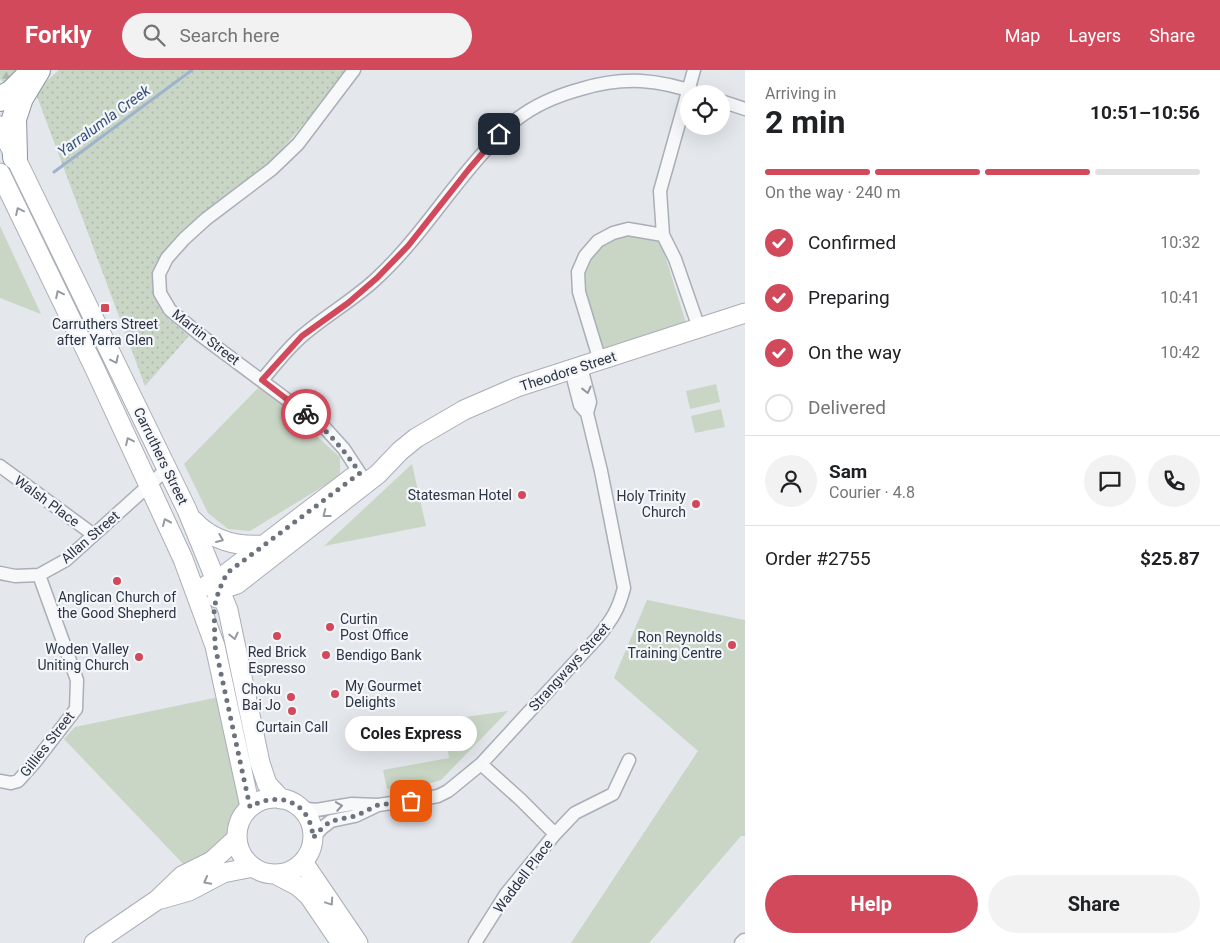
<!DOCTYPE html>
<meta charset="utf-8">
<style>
:root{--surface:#fff;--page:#f2f2f2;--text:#202124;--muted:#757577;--line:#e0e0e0;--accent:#d1495b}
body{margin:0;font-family:Roboto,sans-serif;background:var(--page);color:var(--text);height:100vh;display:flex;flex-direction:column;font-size:19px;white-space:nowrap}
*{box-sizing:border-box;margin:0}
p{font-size:16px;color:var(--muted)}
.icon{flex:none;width:28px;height:28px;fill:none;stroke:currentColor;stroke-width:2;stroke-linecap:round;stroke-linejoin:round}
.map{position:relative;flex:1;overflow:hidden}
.details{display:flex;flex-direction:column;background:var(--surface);width:475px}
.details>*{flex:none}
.buttons{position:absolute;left:680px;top:15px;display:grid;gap:10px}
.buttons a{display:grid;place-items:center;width:50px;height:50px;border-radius:50%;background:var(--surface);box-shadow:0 5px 20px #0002;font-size:25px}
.pin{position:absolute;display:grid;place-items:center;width:42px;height:42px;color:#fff;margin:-21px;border-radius:10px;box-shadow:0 2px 8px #0006}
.courier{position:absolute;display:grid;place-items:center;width:50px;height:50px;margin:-25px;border:4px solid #d1495b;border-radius:50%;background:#fff;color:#222;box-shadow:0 1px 6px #0007}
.bubble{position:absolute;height:35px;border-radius:18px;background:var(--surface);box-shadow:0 5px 20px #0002;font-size:16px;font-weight:700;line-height:35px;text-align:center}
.summary em{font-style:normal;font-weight:700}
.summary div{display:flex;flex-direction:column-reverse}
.summary{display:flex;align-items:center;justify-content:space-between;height:85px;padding:0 20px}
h1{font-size:32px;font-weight:700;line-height:38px}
.bar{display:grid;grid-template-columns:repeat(4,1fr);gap:8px 5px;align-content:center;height:60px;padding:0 20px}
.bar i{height:6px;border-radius:4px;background:var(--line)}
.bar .active{background:var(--accent)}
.bar p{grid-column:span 4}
.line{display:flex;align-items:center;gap:12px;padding:0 20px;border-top:1px solid var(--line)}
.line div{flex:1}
.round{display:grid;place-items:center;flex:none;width:52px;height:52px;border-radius:26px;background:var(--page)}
ol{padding:0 20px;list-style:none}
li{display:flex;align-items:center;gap:15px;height:55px}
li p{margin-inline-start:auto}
li .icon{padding:5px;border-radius:50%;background:var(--accent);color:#fff;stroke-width:4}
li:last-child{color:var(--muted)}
li i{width:28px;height:28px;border:2px solid var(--line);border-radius:50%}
.action{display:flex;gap:10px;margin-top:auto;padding:10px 20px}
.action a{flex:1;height:58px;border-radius:30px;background:var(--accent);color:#fff;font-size:20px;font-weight:700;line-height:58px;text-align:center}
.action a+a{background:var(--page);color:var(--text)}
header{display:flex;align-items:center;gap:30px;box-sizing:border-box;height:70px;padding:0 25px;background:var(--accent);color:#fff}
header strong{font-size:24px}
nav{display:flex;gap:28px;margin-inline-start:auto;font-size:18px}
.search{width:350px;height:45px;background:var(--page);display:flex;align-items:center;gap:12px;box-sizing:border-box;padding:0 18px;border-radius:28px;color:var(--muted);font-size:19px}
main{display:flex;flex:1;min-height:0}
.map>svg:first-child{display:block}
.grass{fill:url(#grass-dots)}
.forest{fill:url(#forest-firs)}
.green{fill:#c9d6c5}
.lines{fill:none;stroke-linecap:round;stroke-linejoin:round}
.stream{stroke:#9fb4cc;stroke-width:3}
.minor-casing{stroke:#a9aeb7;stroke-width:15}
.secondary-casing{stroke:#a9aeb7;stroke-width:21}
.motorway-casing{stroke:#8b94a3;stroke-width:26}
.minor{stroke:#f7f8fa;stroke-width:12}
.secondary{stroke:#fff;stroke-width:19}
.motorway{stroke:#fff;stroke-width:24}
.oneway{stroke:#959aa2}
.oneway2{stroke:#9196a0}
.done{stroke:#6c737f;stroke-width:5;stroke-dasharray:0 9}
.route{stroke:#d1495b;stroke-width:6}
.poi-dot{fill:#d1495b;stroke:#f4f6f9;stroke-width:2}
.labels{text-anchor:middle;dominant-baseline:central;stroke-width:4.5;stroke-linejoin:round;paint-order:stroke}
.poi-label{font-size:14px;fill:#2b3445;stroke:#f4f6f9;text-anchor:end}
.street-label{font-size:14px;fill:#2b3445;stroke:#f4f6f9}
.water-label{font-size:15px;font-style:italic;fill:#34527a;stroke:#f4f6f9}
</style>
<header>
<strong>Forkly</strong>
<div class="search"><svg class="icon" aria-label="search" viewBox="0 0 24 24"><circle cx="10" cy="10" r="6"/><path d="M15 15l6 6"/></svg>Search here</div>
<nav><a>Map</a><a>Layers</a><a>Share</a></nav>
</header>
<main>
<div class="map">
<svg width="745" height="873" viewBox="0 0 745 873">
<defs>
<pattern id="grass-dots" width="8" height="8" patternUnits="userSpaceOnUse" patternTransform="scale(1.25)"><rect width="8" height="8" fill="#c9d6c5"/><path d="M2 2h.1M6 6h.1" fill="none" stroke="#adb8ab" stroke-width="1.8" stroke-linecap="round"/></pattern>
<pattern id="forest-firs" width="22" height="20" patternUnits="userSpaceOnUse" patternTransform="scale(1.25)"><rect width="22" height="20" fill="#c9d6c5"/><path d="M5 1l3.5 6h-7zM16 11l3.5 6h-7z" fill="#adb8ab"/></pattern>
</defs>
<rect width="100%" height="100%" fill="#e4e7ec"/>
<path class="grass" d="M 59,0 L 349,0 L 268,96 L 161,184 L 155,214 L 163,244 L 189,266 L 145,316 L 35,21 Z"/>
<path class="forest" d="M 0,0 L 23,0 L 6,14 L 0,9 Z"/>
<path class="green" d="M 0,156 L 41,244 L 0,228 Z
M 658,163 L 686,253 L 602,283 C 597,264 578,219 583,201 C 588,181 608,168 628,164 C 637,162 649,163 658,163 Z
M 716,314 L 720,332 L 690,339 L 686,321 Z
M 260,316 L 340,387 L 340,406 L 250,461 L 228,459 L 208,443 L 184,394 Z
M 721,339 L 725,357 L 695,363 L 691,346 Z
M 412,394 L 426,456 L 324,476 Z
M 647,530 L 745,550 L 745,766 L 741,766 L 649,873 L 571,873 L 698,681 L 614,608 Z
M 219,627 L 243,735 L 231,768 L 187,798 L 64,669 L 75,657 Z
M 508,641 L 441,710 L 428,714 L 387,719 L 383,700 L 449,688 L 444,650 Z"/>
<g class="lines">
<path class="stream" d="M 54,102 L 192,0"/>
<defs>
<path id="minor" d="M 354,0 L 298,74 L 272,99 L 206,149 L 184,169 L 167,188 L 159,204 L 160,223 L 170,240 L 199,264 L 325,358 L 344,379 L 365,411
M 694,0 L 660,121 L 663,165 L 675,189 L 699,258
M 721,31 L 745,39
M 600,291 L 579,222 L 578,202 L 585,186 L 598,171 L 613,163 L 628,159 L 663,165
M 571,300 L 580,335 L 587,343
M 262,310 C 275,295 287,279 302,266 C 326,245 354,230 377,208 C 417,171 446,124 482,84 C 493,72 504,59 517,49 C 535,35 559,25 581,19 C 624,6 658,9 700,24
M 0,396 L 94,465
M 0,503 L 15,506 L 39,505 L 66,490 L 168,398
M 481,694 L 521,730 L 555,764
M 0,711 L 11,713 L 18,711 L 35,692 L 76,639 L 77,610 L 39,505
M 300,738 L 316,740 L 352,734 L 378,735 L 427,728 L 438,726 L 448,721 L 481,694 L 598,567 C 612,549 618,541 624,518 L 601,401 L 587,343 L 590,332 L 581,297
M 313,768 L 322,758 L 331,751 L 355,746 L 376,736
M 475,873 L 506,824 L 555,764 L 575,743 L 613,724 L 629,690
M 741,873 L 744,870"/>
<path id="secondary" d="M 0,56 L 187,440 L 228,540 L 260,693 L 267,714 L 281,729
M 0,103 L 95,299 L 183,489 L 215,576 L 250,737
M 193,450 C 211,470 237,477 264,475
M 207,515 L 219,520 L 237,514 L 378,404 L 400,381 L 416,368 L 464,340 L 517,317 L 745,243
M 217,528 L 227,503 L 353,407
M237 766a38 38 0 1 1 76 0a38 38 0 1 1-76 0Z
M 303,792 L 358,873
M 275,804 L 298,816 L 309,826 L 341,873
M 161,829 L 189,821 L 223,803 L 253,797
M 94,873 L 157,830 L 182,806 L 212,791 L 237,768"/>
<path id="motorway" d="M 0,29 L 12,22 L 29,5
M 15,87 L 14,49 L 21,28 L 38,0"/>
</defs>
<use href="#minor" class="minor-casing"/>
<use href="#secondary" class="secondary-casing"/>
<use href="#motorway" class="motorway-casing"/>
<use href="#minor" class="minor"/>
<use href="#secondary" class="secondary"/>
<use href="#motorway" class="motorway"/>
</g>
<defs><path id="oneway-chevron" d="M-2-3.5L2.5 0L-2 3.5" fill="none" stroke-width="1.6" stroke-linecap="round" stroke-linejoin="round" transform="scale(1.25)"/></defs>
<g class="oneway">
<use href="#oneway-chevron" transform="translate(19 141) rotate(-116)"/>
<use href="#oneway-chevron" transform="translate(59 224) rotate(-116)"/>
<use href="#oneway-chevron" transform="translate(115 290) rotate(64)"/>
<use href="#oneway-chevron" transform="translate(129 371) rotate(-115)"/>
<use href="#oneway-chevron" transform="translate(326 444) rotate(142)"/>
<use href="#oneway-chevron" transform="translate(166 452) rotate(-114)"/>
<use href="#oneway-chevron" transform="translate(220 469) rotate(23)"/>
<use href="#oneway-chevron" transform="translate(234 566) rotate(77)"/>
<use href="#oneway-chevron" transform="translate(207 811) rotate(152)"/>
<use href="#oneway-chevron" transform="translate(330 832) rotate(56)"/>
</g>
<g class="oneway2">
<use href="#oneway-chevron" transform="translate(587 320) rotate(76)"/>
<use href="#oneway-chevron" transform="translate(339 736) rotate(-9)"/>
</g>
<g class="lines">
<path class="done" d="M 306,344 C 329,362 343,379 360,403 L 227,503 L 219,520 L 214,538 L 215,576 L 250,737 C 279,720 311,732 313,768 L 322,758 L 331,751 L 356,746 L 378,735 L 411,731"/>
<path class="route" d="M 306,344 L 262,310 L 302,266 L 348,233 L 377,208 L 408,176 L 469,99 L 499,64"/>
</g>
<g class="poi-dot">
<rect x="100" y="233" width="10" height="10" rx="2.5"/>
<circle cx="522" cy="425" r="5"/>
<circle cx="696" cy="434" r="5"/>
<circle cx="117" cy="511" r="5"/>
<circle cx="330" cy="557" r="5"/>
<circle cx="277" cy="566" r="5"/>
<circle cx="732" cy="575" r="5"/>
<circle cx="326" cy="585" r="5"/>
<circle cx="139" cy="587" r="5"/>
<circle cx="335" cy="624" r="5"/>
<circle cx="291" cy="627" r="5"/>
<circle cx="292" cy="641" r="5"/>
</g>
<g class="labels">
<g class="poi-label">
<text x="105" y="254" text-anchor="middle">Carruthers Street<tspan x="105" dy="16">after Yarra Glen</tspan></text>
<text x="512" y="425">Statesman Hotel</text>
<text x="686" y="426">Holy Trinity<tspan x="686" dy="16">Church</tspan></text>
<text x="117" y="527" text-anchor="middle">Anglican Church of<tspan x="117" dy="16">the Good Shepherd</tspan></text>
<text x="340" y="549" text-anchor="start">Curtin<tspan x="340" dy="16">Post Office</tspan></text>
<text x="722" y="567">Ron Reynolds<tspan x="722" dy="16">Training Centre</tspan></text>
<text x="129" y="579">Woden Valley<tspan x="129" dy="16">Uniting Church</tspan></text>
<text x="277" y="582" text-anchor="middle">Red Brick<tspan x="277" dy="16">Espresso</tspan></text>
<text x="336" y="585" text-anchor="start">Bendigo Bank</text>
<text x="345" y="616" text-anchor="start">My Gourmet<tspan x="345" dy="16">Delights</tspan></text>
<text x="281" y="619">Choku<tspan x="281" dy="16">Bai Jo</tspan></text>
<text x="292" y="657" text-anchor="middle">Curtain Call</text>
</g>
<g class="street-label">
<text transform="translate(206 267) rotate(38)">Martin Street</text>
<text transform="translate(568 301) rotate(-18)">Theodore Street</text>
<text transform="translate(161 386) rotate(64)">Carruthers Street</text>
<text transform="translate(47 431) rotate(36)">Walsh Place</text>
<text transform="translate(90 467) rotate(-41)">Allan Street</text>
<text transform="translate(569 597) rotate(-48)">Strangways Street</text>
<text transform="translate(47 674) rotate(-52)">Gillies Street</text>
<text transform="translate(523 806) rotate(-53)">Waddell Place</text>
</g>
<g class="water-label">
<text transform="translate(104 51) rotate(-36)">Yarralumla Creek</text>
</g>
</g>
</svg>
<div class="buttons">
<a><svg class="icon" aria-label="locate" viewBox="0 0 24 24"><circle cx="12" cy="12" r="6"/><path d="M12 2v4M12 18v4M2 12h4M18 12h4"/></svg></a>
</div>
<div class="pin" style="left:411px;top:731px;background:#ea580c"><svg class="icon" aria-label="bag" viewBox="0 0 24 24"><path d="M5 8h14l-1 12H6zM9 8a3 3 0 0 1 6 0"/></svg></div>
<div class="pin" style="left:499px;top:64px;background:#1f2937"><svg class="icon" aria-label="home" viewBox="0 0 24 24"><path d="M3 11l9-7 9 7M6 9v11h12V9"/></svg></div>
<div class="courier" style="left:306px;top:344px"><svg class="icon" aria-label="bike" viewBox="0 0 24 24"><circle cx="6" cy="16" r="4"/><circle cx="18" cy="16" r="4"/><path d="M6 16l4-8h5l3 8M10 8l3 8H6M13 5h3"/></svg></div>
<div class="bubble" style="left:345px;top:646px;width:132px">Coles Express</div>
</div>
<section class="details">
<div class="summary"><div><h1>2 min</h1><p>Arriving in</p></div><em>10:51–10:56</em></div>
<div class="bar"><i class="active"></i><i class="active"></i><i class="active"></i><i></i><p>On the way · 240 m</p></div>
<ol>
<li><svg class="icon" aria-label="check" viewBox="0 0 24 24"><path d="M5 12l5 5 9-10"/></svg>Confirmed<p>10:32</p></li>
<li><svg class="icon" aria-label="check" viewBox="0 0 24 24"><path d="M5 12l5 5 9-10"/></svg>Preparing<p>10:41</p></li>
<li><svg class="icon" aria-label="check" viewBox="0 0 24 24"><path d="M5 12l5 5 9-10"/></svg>On the way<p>10:42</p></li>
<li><i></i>Delivered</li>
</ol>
<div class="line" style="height:90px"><a class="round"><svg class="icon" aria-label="person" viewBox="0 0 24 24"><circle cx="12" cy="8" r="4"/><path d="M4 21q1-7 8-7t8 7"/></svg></a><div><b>Sam</b><p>Courier · 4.8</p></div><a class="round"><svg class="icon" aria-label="chat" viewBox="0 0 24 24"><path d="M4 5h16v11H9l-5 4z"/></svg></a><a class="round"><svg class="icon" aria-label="phone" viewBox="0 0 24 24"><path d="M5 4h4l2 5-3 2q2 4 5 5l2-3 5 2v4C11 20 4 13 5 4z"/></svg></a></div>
<div class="line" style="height:65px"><div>Order #2755</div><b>$25.87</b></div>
<div class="action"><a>Help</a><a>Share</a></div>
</section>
</main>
